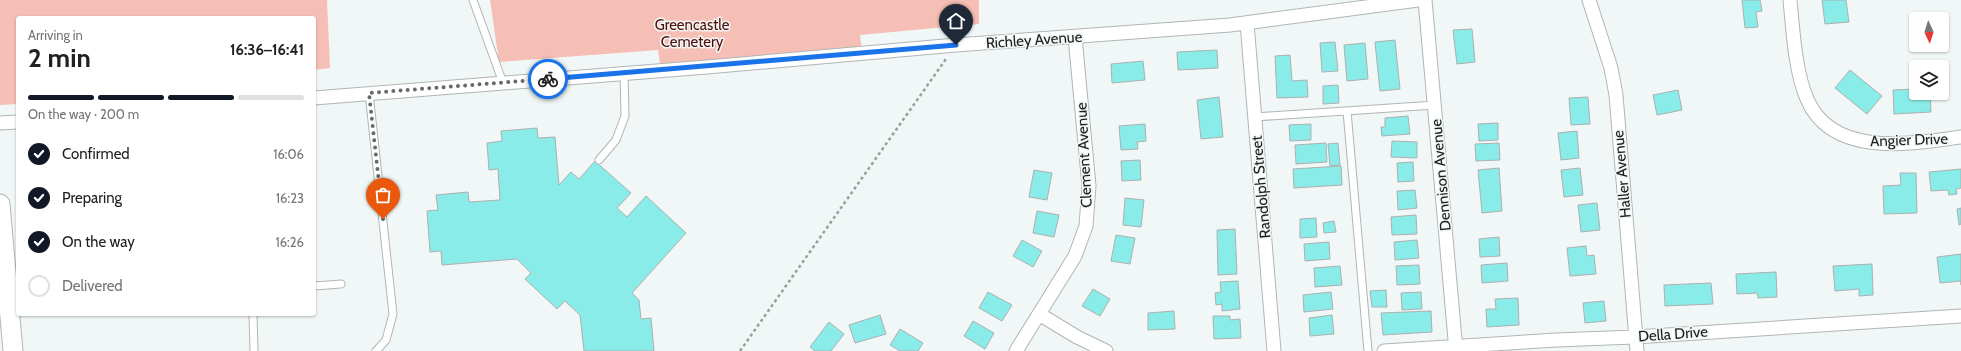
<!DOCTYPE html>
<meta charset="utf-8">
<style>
:root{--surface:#fff;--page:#f2f2f2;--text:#202124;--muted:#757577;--line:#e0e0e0;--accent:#111827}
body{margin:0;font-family:Cabin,sans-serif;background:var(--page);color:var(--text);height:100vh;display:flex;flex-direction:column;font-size:15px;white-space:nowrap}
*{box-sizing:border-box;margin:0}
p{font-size:13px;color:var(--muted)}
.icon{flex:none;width:22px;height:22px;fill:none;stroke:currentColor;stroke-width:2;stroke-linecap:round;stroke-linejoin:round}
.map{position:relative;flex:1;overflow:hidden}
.side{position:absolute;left:16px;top:16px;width:300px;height:300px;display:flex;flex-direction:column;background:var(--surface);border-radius:4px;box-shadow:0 1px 3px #0004}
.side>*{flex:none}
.needle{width:26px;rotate:176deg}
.tools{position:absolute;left:1909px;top:12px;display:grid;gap:8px}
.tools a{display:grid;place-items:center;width:40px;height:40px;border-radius:4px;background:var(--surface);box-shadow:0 1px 3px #0004;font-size:20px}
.pin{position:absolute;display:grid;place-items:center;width:34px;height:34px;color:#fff;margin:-41px -17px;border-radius:50% 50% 50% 0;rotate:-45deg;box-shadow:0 0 4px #0007}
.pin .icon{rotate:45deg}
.courier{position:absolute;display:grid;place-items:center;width:40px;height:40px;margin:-20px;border:3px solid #1a73e8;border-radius:50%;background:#fff;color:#222;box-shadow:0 1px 5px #0007}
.head em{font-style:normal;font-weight:700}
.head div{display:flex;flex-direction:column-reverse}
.head{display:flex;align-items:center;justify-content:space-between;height:68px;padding:0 12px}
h1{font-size:26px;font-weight:700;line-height:30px}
.bar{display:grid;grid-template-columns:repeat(4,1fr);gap:6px 4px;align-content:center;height:48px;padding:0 12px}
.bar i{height:5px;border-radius:3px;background:var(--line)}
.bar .selected{background:var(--accent)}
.bar p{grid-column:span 4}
ol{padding:0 12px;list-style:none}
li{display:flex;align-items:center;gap:12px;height:44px}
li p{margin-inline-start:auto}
li .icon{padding:4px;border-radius:50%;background:var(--accent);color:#fff;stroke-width:4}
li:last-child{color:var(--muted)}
li i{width:22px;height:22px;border:2px solid var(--line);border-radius:50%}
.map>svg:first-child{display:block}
.green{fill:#f6bfb5}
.building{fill:#89ece8;stroke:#acb0b0}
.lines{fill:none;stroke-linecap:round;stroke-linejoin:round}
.lane-casing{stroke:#b0b5b5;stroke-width:9}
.street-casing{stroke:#b0b5b5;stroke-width:15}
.secondary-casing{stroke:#b0b5b5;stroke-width:21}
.path{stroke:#999d9c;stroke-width:2.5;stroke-dasharray:3 3;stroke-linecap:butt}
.lane{stroke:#fff;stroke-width:7}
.street{stroke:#fff;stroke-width:13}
.secondary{stroke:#fff;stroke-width:19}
.done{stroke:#676a6a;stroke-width:4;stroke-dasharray:0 7.2}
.route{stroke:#1a73e8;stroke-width:5}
.labels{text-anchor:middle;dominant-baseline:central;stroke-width:3;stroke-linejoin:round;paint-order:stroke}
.park-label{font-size:15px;fill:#520e09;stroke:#f1f7f6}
.street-label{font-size:15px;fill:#1d1e1e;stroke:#f1f7f6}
</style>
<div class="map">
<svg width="1961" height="351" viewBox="0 0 1961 351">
<rect width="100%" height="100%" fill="#f1f7f6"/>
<path class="green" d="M 0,0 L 327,0 L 330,68 L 314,70 L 314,18 L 18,18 L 18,104 L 0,105 Z
M 490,0 L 979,0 L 979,24 L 860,35 L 862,52 L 661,70 L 658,50 L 499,62 Z"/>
<path class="building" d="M 1742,0 L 1760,0 L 1762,11 L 1756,12 L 1758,27 L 1745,28 Z
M 1822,0 L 1846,0 L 1849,22 L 1825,24 Z
M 1472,29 L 1475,62 L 1457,64 L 1453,30 Z
M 1395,40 L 1400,89 L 1380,91 L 1375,42 Z
M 1335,42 L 1338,71 L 1322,72 L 1320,43 Z
M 1365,43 L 1368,79 L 1347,81 L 1344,45 Z
M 1217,50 L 1218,68 L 1178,70 L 1177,52 Z
M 1290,55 L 1292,81 L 1307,80 L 1308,97 L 1277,98 L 1275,56 Z
M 1143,61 L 1145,80 L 1112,83 L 1111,64 Z
M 1850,70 L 1882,96 L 1867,114 L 1835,88 Z
M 1338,85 L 1339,103 L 1323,104 L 1323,86 Z
M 1916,89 L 1916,93 L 1930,93 L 1931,112 L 1894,114 L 1893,90 Z
M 1678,90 L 1682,110 L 1657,115 L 1653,95 Z
M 1219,97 L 1223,137 L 1201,139 L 1197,100 Z
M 1588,97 L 1590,124 L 1571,125 L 1569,98 Z
M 1408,116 L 1410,134 L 1382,136 L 1381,127 L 1385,127 L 1385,118 Z
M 1498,123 L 1498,140 L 1479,141 L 1478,124 Z
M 1145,124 L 1146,141 L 1137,142 L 1138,149 L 1121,150 L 1119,126 Z
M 1311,124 L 1311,140 L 1290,141 L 1289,125 Z
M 537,128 L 538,138 L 555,137 L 559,185 L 571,172 L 579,179 L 595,161 L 631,193 L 617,208 L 627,217 L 646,196 L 686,233 L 632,293 L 639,300 L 641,319 L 651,318 L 654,351 L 584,351 L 580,315 L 565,301 L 557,309 L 525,279 L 531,273 L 517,259 L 442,265 L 441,251 L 430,252 L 427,211 L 438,210 L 436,195 L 468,192 L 469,202 L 500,200 L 498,169 L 489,170 L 487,143 L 502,141 L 501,131 Z
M 1577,131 L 1579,158 L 1561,160 L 1558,133 Z
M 1392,141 L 1417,142 L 1417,158 L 1391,157 Z
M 1326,143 L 1327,162 L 1296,164 L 1295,145 Z
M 1338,143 L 1340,165 L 1330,166 L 1328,144 Z
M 1499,143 L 1500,160 L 1476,161 L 1475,144 Z
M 1140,160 L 1141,180 L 1122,181 L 1121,161 Z
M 1413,162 L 1414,181 L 1398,182 L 1397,163 Z
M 1341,166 L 1342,185 L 1294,188 L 1293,169 Z
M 1499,168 L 1502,211 L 1482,213 L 1478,170 Z
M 1580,168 L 1583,195 L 1564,197 L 1561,170 Z
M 1961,169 L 1961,188 L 1956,189 L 1957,194 L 1949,195 L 1948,190 L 1931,191 L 1929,172 Z
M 1034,170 L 1052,173 L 1047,200 L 1029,197 Z
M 1900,173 L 1916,173 L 1917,213 L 1884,214 L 1883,186 L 1901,185 Z
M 1415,190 L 1417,208 L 1398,210 L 1397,191 Z
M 1125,198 L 1144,200 L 1141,227 L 1123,225 Z
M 1597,203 L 1600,230 L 1581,232 L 1578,205 Z
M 1961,208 L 1961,224 L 1959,225 L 1957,209 Z
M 1037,211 L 1059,215 L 1054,237 L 1033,233 Z
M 1416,215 L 1417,234 L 1392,235 L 1391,217 Z
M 1316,218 L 1317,237 L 1300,238 L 1300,219 Z
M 1334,221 L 1336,232 L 1324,233 L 1323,223 Z
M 1235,229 L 1237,274 L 1218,275 L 1217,230 Z
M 1116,235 L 1135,238 L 1130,264 L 1111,261 Z
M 1499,237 L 1500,256 L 1480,257 L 1479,239 Z
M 1022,240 L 1042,251 L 1033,267 L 1013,256 Z
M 1417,240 L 1419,258 L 1395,260 L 1394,242 Z
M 1329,242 L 1330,259 L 1305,261 L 1304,244 Z
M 1586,246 L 1587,256 L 1594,255 L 1596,274 L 1570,276 L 1567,248 Z
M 1961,254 L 1961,285 L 1961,281 L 1940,283 L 1937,257 Z
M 1507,263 L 1508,281 L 1482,283 L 1481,265 Z
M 1872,264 L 1873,295 L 1859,296 L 1859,289 L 1835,291 L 1833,266 Z
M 1419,265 L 1420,284 L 1397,285 L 1396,266 Z
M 1340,266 L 1342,285 L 1315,287 L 1314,268 Z
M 1776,272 L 1777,297 L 1758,298 L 1757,293 L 1737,294 L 1736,274 Z
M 1238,281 L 1240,309 L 1222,311 L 1222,304 L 1216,305 L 1215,293 L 1221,292 L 1220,282 Z
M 1711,283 L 1713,304 L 1665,306 L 1664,285 Z
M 1093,289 L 1110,299 L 1100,316 L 1082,306 Z
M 1386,290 L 1387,307 L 1372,307 L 1370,291 Z
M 988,292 L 1012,305 L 1002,321 L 979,308 Z
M 1331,292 L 1333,309 L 1304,312 L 1303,295 Z
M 1421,292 L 1422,309 L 1402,310 L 1401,293 Z
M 1518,298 L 1519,325 L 1487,327 L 1486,309 L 1496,309 L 1495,299 Z
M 1604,301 L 1606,321 L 1585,323 L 1583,303 Z
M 1174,311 L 1175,329 L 1148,330 L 1148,313 Z
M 1431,311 L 1432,332 L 1383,335 L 1381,313 Z
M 880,315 L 886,334 L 855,343 L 849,325 Z
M 1332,315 L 1334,334 L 1310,336 L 1309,318 Z
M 1213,316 L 1230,316 L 1230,320 L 1240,319 L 1241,338 L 1214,339 Z
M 973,321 L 994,333 L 985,349 L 964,336 Z
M 829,322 L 844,334 L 831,351 L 815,351 L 810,347 Z
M 900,329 L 923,343 L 918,351 L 900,351 L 890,345 Z"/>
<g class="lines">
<defs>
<path id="lane" d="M 473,0 L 503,83
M 369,93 L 393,314 L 386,340 L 376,351
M 1347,111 L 1368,351
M 1255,117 L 1435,105
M 599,160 L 616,140 L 625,116 L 624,73
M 314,286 L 341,284
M 253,314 L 254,351"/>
<path id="street" d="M 1425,0 L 1456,351
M 1589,0 L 1611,68 L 1616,95 L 1637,351
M 1790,0 C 1793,31 1795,71 1807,99 C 1832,158 1911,144 1961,137
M 1247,23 L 1274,351
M 314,98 L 707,67 L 956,45 L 1230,25 L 1418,0
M 0,123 L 18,122
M 1039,314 L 1077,337 L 1106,351
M 1016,351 L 1075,256 L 1086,226 L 1089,186 L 1075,37
M 1384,351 L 1556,340 L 1635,337 L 1961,316"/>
<path id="secondary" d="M 0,204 L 13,351"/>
</defs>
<use href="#lane" class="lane-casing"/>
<use href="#street" class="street-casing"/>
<use href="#secondary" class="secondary-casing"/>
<path class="path" d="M 740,351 L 946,59"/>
<use href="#lane" class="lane"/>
<use href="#street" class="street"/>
<use href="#secondary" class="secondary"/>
</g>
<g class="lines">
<path class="done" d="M 383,219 L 369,93 L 548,79"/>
<path class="route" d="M 548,79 L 956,45"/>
</g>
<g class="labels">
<g class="park-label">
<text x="692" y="25">Greencastle<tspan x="692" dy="17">Cemetery</tspan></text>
</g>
<g class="street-label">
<text transform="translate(1034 40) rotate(-4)">Richley Avenue</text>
<text transform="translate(1909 140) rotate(-2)">Angier Drive</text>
<text transform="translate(1084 155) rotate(-93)">Clement Avenue</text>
<text transform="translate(1622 174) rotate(-95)">Haller Avenue</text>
<text transform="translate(1441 175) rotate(-95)">Dennison Avenue</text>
<text transform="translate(1261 187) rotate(-95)">Randolph Street</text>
<text transform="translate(1673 334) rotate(-4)">Della Drive</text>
</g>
</g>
</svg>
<div class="tools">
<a><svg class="needle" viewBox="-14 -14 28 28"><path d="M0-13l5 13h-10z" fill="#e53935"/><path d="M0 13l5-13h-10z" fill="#757577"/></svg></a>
<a><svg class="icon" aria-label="layers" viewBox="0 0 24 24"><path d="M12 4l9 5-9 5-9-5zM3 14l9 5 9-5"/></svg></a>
</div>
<div class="pin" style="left:383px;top:219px;background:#ea580c"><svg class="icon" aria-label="bag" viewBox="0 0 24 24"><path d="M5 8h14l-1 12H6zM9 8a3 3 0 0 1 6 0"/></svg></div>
<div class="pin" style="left:956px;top:45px;background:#1f2937"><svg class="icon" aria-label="home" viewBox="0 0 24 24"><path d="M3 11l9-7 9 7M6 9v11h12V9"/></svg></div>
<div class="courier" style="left:548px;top:79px"><svg class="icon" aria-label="bike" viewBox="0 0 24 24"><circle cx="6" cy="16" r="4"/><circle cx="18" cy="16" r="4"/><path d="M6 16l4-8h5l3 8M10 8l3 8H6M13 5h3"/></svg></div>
<section class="side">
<div class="head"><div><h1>2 min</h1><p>Arriving in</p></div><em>16:36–16:41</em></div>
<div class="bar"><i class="selected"></i><i class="selected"></i><i class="selected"></i><i></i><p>On the way · 200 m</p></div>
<ol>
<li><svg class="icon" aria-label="check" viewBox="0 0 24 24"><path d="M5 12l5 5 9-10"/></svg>Confirmed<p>16:06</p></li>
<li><svg class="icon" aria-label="check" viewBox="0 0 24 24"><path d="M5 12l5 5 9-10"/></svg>Preparing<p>16:23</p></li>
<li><svg class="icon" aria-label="check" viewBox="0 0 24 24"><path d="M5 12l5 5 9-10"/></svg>On the way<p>16:26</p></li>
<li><i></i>Delivered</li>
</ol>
</section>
</div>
